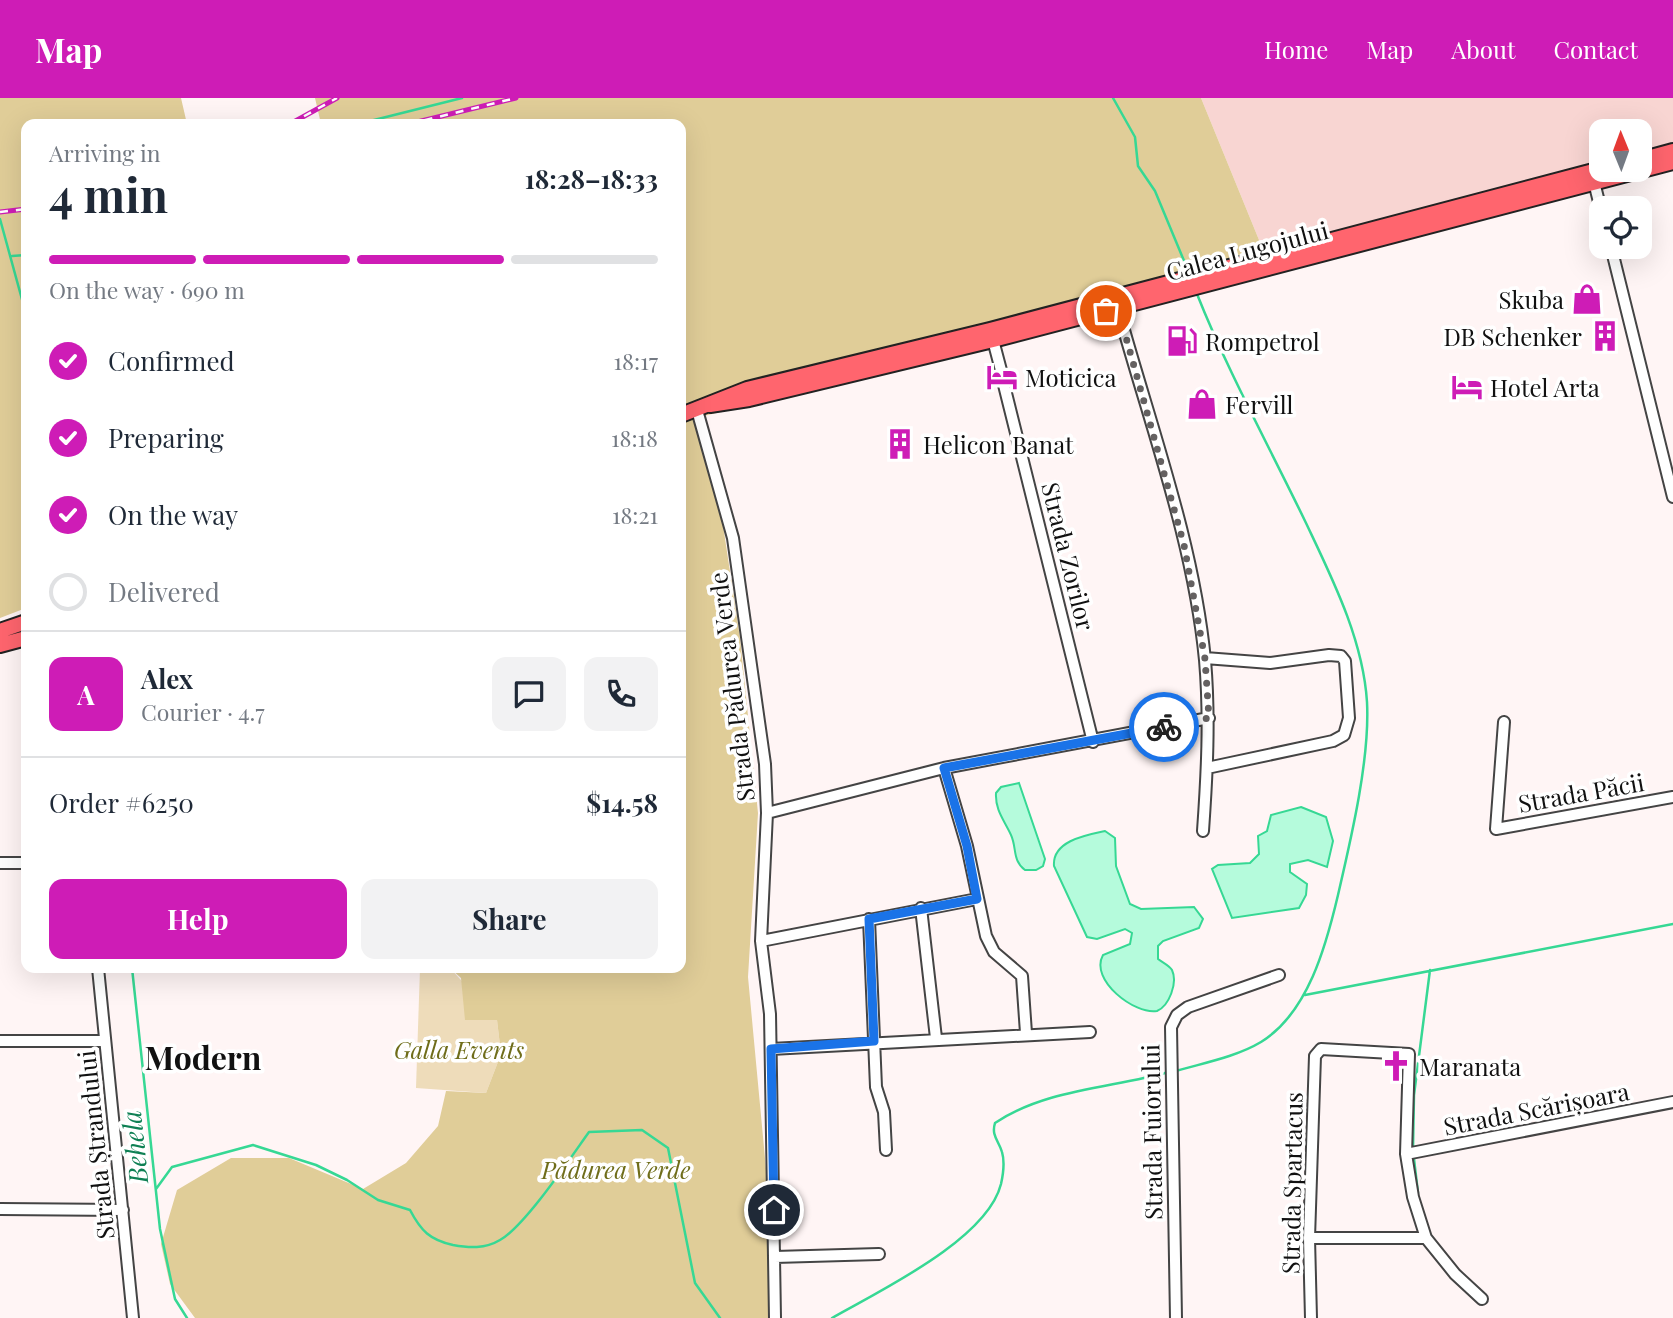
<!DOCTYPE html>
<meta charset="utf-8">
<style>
:root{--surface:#fff;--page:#f2f2f3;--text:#1f2937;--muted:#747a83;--line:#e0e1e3;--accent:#ce1cb6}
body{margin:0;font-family:"Playfair Display",serif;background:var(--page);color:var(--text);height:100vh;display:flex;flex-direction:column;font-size:26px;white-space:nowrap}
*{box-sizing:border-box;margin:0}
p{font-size:23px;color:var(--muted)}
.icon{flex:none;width:38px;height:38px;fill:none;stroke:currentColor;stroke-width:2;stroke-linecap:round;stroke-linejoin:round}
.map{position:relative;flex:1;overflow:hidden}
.side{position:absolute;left:21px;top:21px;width:665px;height:854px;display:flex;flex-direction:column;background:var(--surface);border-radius:14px;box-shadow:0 7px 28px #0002}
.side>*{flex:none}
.needle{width:46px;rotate:359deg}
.controls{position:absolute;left:1589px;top:21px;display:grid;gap:14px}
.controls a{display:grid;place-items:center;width:63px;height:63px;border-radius:14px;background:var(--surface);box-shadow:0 7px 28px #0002;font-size:35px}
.pin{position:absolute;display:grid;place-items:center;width:60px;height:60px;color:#fff;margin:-30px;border:4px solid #fff;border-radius:50%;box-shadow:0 2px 7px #0007}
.courier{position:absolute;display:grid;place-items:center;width:70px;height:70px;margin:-35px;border:5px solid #1a73e8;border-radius:50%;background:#fff;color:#222;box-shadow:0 2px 9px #0007}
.headline em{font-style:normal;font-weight:700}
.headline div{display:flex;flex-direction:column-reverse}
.headline{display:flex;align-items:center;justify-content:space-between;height:119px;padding:0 28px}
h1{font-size:46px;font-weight:700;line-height:52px}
.bar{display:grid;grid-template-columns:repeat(4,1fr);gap:10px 7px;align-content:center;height:84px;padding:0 28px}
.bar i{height:9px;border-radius:5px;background:var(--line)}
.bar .current{background:var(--accent)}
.bar p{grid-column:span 4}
.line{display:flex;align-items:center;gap:18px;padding:0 28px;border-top:2px solid var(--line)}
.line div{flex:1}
.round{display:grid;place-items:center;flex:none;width:74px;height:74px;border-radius:14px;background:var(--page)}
ol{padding:0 28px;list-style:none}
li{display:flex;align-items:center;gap:21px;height:77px}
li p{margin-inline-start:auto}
li .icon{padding:7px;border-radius:50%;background:var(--accent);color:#fff;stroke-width:4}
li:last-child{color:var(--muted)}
li i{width:38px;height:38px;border:4px solid var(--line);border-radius:50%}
.primary-button{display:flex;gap:14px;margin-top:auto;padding:14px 28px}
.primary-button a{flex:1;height:80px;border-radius:14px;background:var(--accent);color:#fff;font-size:28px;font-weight:700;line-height:80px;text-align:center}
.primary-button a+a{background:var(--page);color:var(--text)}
header{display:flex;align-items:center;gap:42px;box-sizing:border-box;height:98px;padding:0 35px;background:var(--accent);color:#fff}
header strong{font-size:33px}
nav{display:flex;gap:38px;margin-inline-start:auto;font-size:24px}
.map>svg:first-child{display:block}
.farmland{fill:#f8d5d2}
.green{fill:#eedcba}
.forest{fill:#e0cd98}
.water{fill:#b5fbdc;stroke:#36d894;stroke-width:2}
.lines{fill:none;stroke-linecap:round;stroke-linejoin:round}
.stream{stroke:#36d894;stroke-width:2.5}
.minor-casing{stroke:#444;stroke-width:14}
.major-casing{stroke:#222;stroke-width:18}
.minor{stroke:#fff;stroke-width:10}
.major{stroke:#ff656e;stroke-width:14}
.rail-casing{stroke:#ce1cb6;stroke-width:5}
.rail{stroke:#fff;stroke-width:2.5;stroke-dasharray:8;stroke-linecap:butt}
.done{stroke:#646161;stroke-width:7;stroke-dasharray:0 12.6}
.route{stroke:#1a73e8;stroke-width:9}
.labels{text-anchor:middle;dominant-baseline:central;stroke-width:7;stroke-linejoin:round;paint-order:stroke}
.street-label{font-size:24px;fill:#111;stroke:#fff}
.poi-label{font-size:24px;fill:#111;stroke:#fff;text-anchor:start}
.park-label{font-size:24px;font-style:italic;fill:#6f6d1a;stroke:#fff}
.water-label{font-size:26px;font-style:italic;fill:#0f8054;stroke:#fff}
.district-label{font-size:32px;font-weight:bold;fill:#111;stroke:#fff}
</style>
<header>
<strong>Map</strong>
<nav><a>Home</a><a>Map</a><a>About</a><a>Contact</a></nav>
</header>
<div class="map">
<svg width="1673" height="1220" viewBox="0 0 1673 1220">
<rect width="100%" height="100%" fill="#fff5f5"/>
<path class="farmland" d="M 1201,0 L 1673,0 L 1673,59 L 1640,68 L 1640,33 L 1601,33 L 1601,72 L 1624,72 L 1268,164 Z"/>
<path class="green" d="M 420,870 L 450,870 L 497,922 L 501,956 L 486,995 L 416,990 Z"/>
<path class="forest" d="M 0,0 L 181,0 L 187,26 L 26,26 L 26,510 L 0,520 Z
M 315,0 L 1201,0 L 1268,164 L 1201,193 L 696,320 L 721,414 L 740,540 L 758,715 L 748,879 L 780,1220 L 195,1220 L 170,1186 L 161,1146 L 177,1092 L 231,1060 L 289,1060 L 363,1091 L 406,1065 L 438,1028 L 446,993 L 486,995 L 501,956 L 497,922 L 465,922 L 461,880 L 450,870 L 681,870 L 681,26 L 321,26 Z"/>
<path class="water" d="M 1019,685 L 1045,761 L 1043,768 L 1036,772 L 1025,772 C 1012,762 1017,750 1011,737 C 1004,722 995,712 996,695 L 1001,689 Z
M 1301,709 L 1326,719 L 1333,743 L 1327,769 L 1308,762 L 1290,766 L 1290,774 L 1307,786 L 1306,797 L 1299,810 L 1232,820 L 1212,771 L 1218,767 L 1250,765 L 1259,756 L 1258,738 L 1267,733 L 1271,717 Z
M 1105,733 L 1115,740 L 1116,768 L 1130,806 L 1141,811 L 1194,809 L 1203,821 L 1199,830 L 1163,843 L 1158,848 L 1158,861 C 1162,864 1170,868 1172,872 C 1178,885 1169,908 1157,913 C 1135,917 1089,882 1103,857 L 1130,846 L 1132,835 L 1125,831 L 1097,841 L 1087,839 L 1054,768 C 1052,743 1086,737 1105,733 Z"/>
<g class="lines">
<path class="stream" d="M 1113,0 L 1135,39 L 1138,68 L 1155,93 L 1187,170
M 358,26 L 462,0
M 0,121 L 26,216
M 12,158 L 26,157
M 132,870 L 160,1131 L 175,1201 L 187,1220
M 1305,897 L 1673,826
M 1176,973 C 1203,965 1236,959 1261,944 C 1308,915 1326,848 1338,797 C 1351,741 1370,661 1367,604 C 1363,541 1332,480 1306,425 C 1269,348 1228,274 1197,196
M 1413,1051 L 1414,997 L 1430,872
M 1414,1061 L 1418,1095
M 156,1091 L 172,1069 L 253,1047 L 316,1067 L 347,1082 L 378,1102 L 410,1112 C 421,1133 430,1142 453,1147 C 469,1150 485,1151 500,1142 C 525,1128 571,1059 589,1034 L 642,1032 L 668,1050 L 695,1185 L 720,1220
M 832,1220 C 879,1193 987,1142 1001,1086 C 1003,1077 1005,1064 1002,1054 C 999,1043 991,1038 995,1025 C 1046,991 1112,990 1169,974"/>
<defs>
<path id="minor" d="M 1594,84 L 1601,112
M 1611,149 L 1673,399
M 1126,208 L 1122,225 C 1153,335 1194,448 1205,562 C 1210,620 1207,676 1203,733
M 993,242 L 1002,276
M 1003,283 L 1093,644
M 697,312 L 733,440 L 765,666 L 767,715 L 761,843 L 770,916 L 775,1220
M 1205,560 L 1270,565 L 1329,557 L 1341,558 L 1345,563 L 1349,620 L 1344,637 L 1333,643 L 1207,670
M 1504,624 L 1496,731 L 1673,699
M 944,670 L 967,748 L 986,838 L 994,854 L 1022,878 L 1026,935
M 767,715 L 944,670 L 1209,620
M 0,765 L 26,765
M 921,810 L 936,940
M 869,821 L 876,989 L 884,1014 L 886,1052
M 761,843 L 977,801
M 98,870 L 133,1220
M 0,943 L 105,943
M 771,951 L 1090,934
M 1406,1056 L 1673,1004
M 0,1111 L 123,1112
M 1309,1140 L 1426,1140
M 775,1159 L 879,1156
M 1176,1220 L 1171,929 L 1177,917 L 1188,909 L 1279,877
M 1311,1220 L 1309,1140 L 1315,958 L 1321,951 L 1409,956 L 1406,1056 L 1413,1099 L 1426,1140 L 1455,1176 L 1482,1201"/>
<path id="major" d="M 1640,62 L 1673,53
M 710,307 L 749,301 L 993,242 L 1673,64
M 681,317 L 747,291 L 990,232 L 1601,71
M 0,533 L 26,524
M 0,547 L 26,540"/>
</defs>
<use href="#minor" class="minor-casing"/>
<use href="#major" class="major-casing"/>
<use href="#minor" class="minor"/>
<use href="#major" class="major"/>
<defs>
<path id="rail" d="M 290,26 L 337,0
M 409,26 L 516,0
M 0,114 L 26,111"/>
</defs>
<use href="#rail" class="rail-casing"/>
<use href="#rail" class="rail"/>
</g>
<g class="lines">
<path class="done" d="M 1106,213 L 1122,225 L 1184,447 L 1205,561 L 1209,620 L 1164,629"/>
<path class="route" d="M 774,1112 L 771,951 L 874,943 L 869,821 L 977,801 L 967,748 L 944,670 L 1164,629"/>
</g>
<defs>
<symbol id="shop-bare" viewBox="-9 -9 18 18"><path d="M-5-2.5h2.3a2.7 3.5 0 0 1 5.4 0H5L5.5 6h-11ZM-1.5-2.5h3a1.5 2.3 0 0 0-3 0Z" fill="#ce1cb6" stroke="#fff" stroke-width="2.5" paint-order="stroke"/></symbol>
<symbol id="building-bare" viewBox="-9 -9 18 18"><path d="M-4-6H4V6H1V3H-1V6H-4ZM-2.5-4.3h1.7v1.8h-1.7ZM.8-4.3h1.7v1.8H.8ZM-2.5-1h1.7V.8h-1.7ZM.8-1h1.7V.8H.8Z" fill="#ce1cb6" stroke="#fff" stroke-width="2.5" paint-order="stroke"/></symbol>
<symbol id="fuel-bare" viewBox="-9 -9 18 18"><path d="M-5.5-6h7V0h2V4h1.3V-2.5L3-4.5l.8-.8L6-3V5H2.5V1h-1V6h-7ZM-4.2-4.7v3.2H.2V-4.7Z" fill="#ce1cb6" stroke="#fff" stroke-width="2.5" paint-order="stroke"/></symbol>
<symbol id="hotel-bare" viewBox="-9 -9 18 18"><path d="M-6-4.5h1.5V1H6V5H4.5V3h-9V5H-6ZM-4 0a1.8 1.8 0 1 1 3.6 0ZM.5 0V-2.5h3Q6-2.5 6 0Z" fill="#ce1cb6" stroke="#fff" stroke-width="2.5" paint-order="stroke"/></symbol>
<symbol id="church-bare" viewBox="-9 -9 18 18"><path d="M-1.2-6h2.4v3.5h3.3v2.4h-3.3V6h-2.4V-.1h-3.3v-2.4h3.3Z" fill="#ce1cb6" stroke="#fff" stroke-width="2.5" paint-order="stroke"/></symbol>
</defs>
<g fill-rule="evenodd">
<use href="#shop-bare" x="1565" y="179" width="44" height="44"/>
<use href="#building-bare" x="1583" y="216" width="44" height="44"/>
<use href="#fuel-bare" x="1160" y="221" width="44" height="44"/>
<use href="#hotel-bare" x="980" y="257" width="44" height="44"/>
<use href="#hotel-bare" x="1445" y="267" width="44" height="44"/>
<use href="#shop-bare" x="1180" y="284" width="44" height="44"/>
<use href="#building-bare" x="878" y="324" width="44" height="44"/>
<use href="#church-bare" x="1374" y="946" width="44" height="44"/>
</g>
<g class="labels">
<g class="street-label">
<text transform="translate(1247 152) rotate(-15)">Calea Lugojului</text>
<text transform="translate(1069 458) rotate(76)">Strada Zorilor</text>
<text transform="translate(731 589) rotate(-97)">Strada Pădurea Verde</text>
<text transform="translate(1581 694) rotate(-10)">Strada Păcii</text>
<text transform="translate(1536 1010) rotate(-11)">Strada Scărișoara</text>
<text transform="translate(1151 1034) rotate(-91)">Strada Fuiorului</text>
<text transform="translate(95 1047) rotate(-96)">Strada Ștrandului</text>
<text transform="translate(1291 1085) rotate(-89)">Strada Spartacus</text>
</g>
<g class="poi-label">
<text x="1564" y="201" text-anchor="end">Skuba</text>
<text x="1582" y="238" text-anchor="end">DB Schenker</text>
<text x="1205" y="243">Rompetrol</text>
<text x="1025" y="279">Moticica</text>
<text x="1490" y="289">Hotel Arta</text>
<text x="1225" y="306">Fervill</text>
<text x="923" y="346">Helicon Banat</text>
<text x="1419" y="968">Maranata</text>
</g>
<g class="park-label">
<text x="459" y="951">Galla Events</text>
<text x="616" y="1071">Pădurea Verde</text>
</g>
<g class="water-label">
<text transform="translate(134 1049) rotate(-96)">Behela</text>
</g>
<g class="district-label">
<text x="203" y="958">Modern</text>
</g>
</g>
</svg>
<div class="controls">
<a><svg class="needle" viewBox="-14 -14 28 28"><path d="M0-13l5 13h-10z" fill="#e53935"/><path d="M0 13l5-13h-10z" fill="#747a83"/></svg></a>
<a><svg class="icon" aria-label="locate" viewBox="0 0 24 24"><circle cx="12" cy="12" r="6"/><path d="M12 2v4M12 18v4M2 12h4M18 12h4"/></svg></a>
</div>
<div class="pin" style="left:1106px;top:213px;background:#ea580c"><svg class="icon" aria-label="bag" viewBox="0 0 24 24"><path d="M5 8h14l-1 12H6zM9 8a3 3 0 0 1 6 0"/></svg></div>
<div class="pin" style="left:774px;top:1112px;background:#1f2937"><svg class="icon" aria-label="home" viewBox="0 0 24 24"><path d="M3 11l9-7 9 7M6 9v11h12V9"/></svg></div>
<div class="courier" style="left:1164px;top:629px"><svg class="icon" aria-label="bike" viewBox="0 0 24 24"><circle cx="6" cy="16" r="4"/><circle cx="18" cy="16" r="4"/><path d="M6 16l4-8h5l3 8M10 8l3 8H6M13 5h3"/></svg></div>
<section class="side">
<div class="headline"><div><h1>4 min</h1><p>Arriving in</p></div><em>18:28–18:33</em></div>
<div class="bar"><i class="current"></i><i class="current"></i><i class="current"></i><i></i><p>On the way · 690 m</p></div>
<ol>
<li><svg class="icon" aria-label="check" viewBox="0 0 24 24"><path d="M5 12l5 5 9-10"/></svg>Confirmed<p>18:17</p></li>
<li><svg class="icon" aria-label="check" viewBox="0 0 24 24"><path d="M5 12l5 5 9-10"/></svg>Preparing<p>18:18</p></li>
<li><svg class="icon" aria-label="check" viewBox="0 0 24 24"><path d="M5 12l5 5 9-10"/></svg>On the way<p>18:21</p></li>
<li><i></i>Delivered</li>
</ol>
<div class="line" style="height:126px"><b class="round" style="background:var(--accent);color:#fff">A</b><div><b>Alex</b><p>Courier · 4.7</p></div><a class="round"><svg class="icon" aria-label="chat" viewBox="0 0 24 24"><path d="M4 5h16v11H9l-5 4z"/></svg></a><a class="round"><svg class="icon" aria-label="phone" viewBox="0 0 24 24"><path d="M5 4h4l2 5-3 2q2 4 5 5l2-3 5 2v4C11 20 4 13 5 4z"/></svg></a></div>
<div class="line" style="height:91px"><div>Order #6250</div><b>$14.58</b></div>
<div class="primary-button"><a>Help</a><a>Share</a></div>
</section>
</div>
